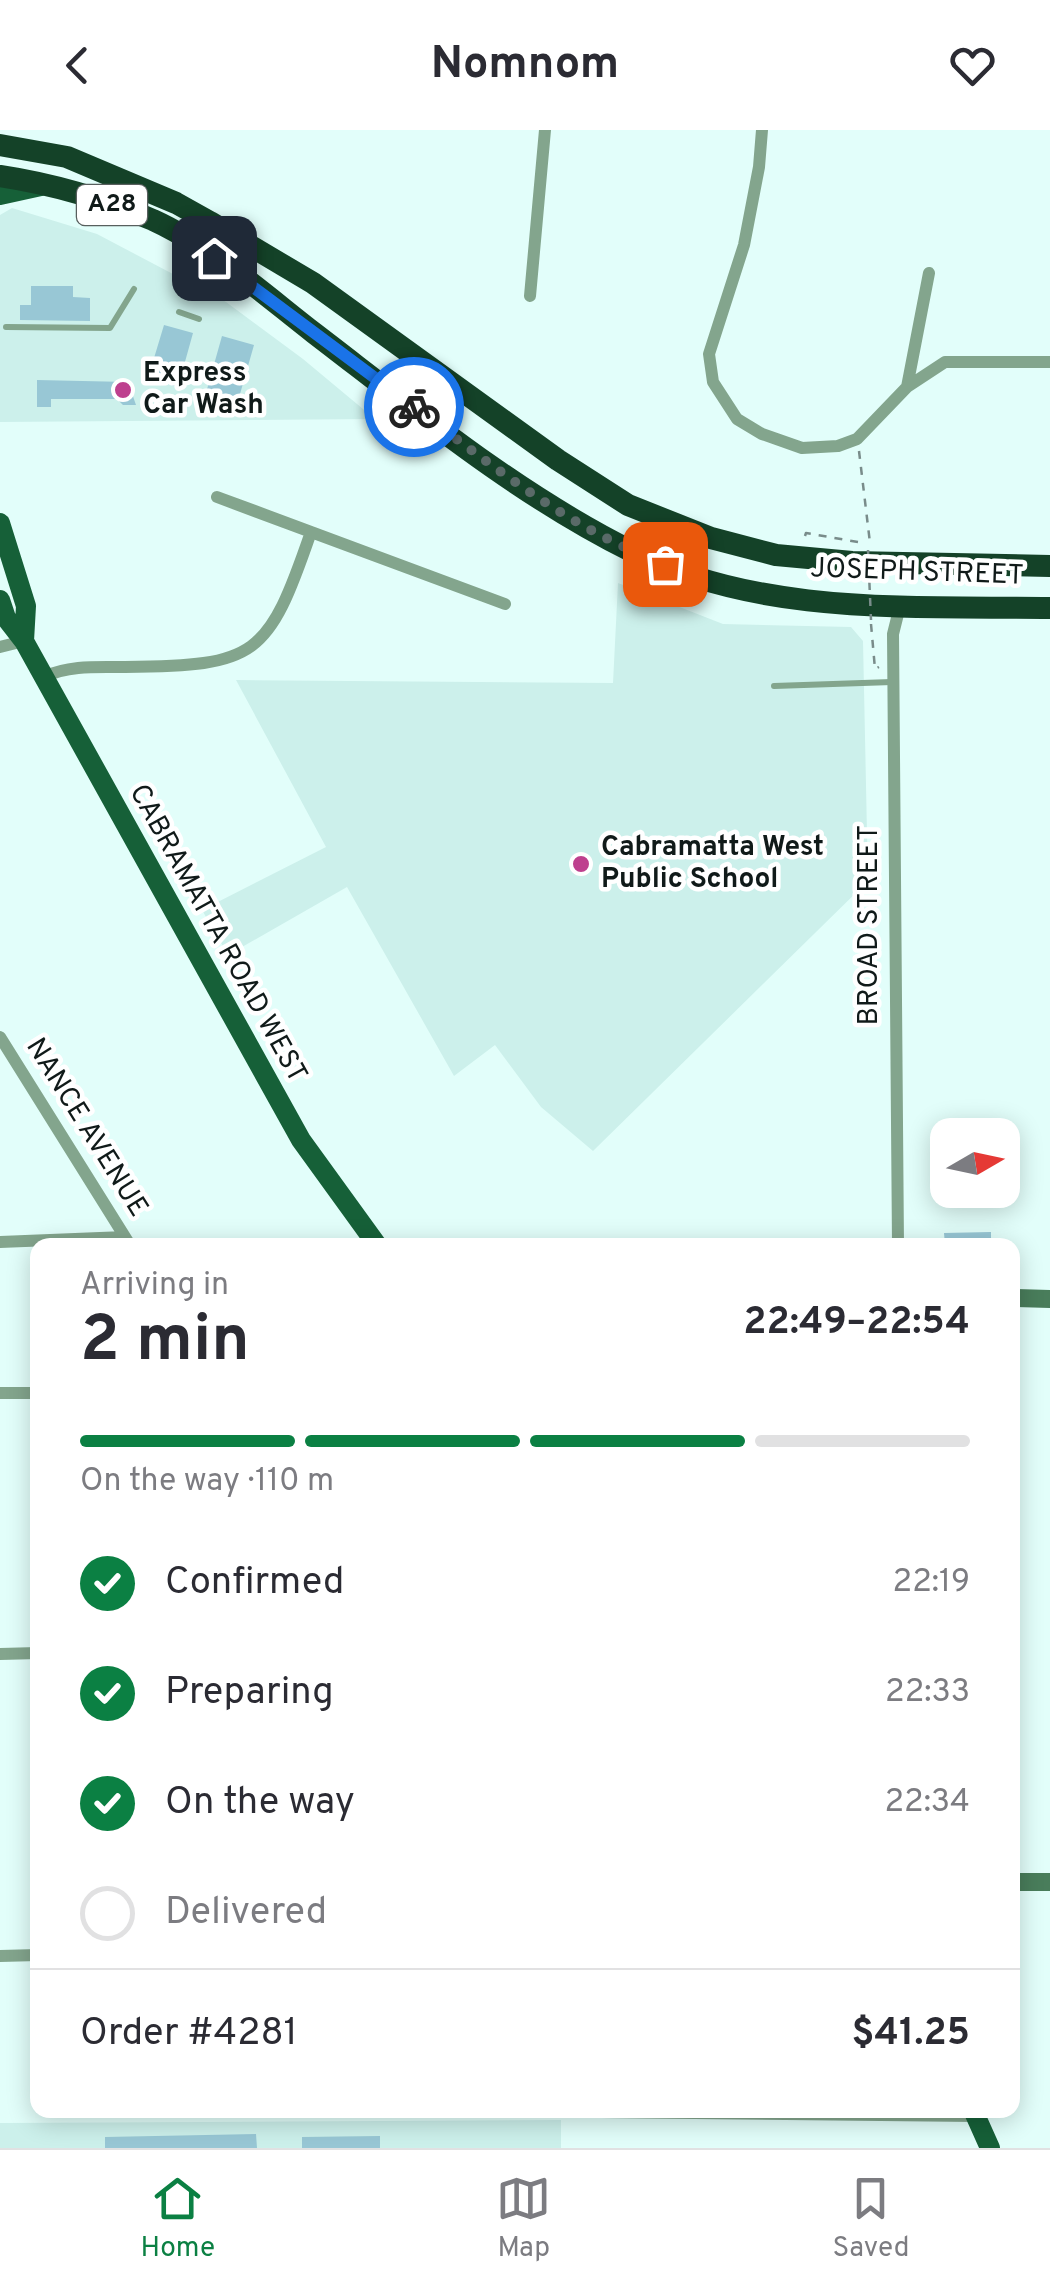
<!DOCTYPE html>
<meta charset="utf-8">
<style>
:root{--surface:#fff;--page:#f2f2f3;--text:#2b2b33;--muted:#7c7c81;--line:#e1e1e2;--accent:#0b8043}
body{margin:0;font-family:Overpass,sans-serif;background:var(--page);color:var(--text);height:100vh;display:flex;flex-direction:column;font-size:38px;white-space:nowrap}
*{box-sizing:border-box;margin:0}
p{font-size:32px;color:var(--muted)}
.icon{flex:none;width:55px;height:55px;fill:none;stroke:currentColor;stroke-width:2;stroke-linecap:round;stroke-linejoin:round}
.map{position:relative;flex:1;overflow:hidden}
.details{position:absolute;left:30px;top:1108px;width:990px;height:880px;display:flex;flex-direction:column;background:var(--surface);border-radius:20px;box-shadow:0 5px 25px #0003}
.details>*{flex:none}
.needle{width:65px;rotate:81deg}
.tools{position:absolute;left:930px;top:988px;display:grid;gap:20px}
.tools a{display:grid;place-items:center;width:90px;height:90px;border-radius:20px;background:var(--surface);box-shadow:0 5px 25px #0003;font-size:50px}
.pin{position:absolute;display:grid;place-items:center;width:85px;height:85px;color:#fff;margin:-42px;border-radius:20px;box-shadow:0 5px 15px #0006}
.courier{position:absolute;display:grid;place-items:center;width:100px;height:100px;margin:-50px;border:8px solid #1a73e8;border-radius:50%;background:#fff;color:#222;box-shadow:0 2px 12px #0007}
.headline em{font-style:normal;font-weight:700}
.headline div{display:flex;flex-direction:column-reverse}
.headline{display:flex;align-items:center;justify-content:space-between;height:170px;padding:0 50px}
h1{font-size:65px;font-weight:700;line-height:75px}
.bar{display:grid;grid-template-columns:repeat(4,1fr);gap:15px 10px;align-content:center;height:120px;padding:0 50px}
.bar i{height:12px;border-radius:8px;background:var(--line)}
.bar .selected{background:var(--accent)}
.bar p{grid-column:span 4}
.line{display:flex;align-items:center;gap:25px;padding:0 50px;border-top:2px solid var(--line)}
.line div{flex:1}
ol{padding:0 50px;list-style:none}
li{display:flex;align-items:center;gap:30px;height:110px}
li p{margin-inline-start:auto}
li .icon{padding:10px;border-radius:50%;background:var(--accent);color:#fff;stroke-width:4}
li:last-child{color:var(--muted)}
li i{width:55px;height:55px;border:5px solid var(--line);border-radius:50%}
header{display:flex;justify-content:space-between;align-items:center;height:130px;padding:0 50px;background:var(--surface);font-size:45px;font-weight:700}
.tab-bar{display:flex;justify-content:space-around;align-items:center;height:140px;border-top:2px solid var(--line);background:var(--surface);font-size:28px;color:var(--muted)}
.tab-bar a{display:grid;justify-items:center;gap:5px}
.tab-bar .selected{color:var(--accent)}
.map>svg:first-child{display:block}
.built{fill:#ccf0eb}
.building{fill:#98c7d5}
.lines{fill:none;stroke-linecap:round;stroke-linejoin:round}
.path{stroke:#798c8a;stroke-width:2.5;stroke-dasharray:8 8;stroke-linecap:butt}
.lane{stroke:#83a58d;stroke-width:6}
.street{stroke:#83a58d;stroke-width:12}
.secondary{stroke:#497d5b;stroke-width:18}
.primary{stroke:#166038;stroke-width:20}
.highway{stroke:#144228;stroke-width:22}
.path-bridge{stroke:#798c8a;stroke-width:2.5;stroke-dasharray:8 8;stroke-linecap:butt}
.done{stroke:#5a6a68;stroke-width:10;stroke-dasharray:0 18}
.route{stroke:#1a73e8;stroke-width:12}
.poi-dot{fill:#be408e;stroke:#fff;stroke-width:4}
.labels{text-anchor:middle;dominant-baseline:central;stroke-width:9;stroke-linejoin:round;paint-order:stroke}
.shield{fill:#fff;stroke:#585f5e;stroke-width:2.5}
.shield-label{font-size:25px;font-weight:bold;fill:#101a19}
.poi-label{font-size:28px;font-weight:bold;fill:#101a19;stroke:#fff;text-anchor:start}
.street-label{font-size:28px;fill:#101a19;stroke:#fff}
</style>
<header><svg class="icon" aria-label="back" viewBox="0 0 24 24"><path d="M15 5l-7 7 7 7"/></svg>Nomnom<svg class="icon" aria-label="heart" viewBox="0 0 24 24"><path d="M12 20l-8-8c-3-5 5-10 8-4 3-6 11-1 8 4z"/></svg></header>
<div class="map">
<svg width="1050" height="2018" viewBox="0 0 1050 2018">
<rect width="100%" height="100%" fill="#e2fefa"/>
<path class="built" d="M 12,78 L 97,104 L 226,172 L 303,229 L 375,289 L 0,292 L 0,85 Z
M 618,453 L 723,494 L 851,497 L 863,511 L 868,751 L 593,1021 L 541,977 L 495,915 L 454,946 L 347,757 L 228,825 L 202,780 L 326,717 L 236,550 L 613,553 Z
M 561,1990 L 561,2018 L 0,2018 L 0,1993 Z"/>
<path class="building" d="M 31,156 L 73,156 L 73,167 L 90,168 L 90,191 L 20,190 L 20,175 L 31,175 Z
M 164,195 L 193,203 L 178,257 L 148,248 Z
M 222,206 L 254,215 L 236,278 L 204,270 Z
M 37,250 L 128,252 L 136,275 L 123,275 L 117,269 L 51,269 L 51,277 L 37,277 Z
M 991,1102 L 991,1115 L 945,1115 L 944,1103 Z
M 256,2004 L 257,2018 L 105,2018 L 105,2007 Z
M 380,2006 L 380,2018 L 302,2018 L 302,2007 Z"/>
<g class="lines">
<path class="path" d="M 859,321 L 870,413
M 805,406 L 806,403 L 858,412
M 871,494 L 875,539 L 879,537"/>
<path class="lane" d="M 179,182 L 199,189
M 6,197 L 110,198 L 134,159
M 774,556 L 892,552"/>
<path class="street" d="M 762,0 L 759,37 L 744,115 L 709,224 L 713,252 L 737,289 L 762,304 L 802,318 L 838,316 L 857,309 L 907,257 L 945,232 L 1050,232
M 530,166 L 545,0
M 907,257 L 929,143
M 217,367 L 505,474
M 0,517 L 24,511
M 43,547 C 70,535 96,537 125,537 C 257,536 268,527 311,402
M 0,907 L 130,1115
M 0,1112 L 125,1107
M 898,1115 L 893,504 L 900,476
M 0,1263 L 38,1263
M 0,1524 L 38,1523
M 0,1826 L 38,1825
M 415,1980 L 976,1986"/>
<path class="secondary" d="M 1012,1168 L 1050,1169
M 1012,1752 L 1050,1752"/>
<path class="primary" d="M 0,65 L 41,56
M 0,393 L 26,476 L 24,511
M 0,470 L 6,488 L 24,511 L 301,1010 L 377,1115
M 973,1980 L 990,2018"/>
<path class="highway" d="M 0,15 L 67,27 L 176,73 L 210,92 L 313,153 L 558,330 L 628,375 L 711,408 L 776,425 L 852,432 L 1050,436
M 0,46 C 53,54 104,69 153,90 C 210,116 265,165 314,203 C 416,281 518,365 633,422 C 761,486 911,476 1050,478"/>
<path class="path-bridge" d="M 868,420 L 871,490"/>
</g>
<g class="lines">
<path class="done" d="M 414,277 C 493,336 571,400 665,434"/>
<path class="route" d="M 214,128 L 414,277"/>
</g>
<g class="poi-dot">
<circle cx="123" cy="260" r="10"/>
<circle cx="581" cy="734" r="10"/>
</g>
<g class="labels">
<rect class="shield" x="77" y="55" width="70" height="40" rx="8"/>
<g class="shield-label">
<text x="112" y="75">A28</text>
</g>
<g class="poi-label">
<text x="143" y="244">Express<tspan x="143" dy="32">Car Wash</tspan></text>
<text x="601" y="718">Cabramatta West<tspan x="601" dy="32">Public School</tspan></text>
</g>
<g class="street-label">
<text transform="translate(917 443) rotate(2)">JOSEPH STREET</text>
<text transform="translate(870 795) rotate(-90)">BROAD STREET</text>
<text transform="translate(217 804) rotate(61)">CABRAMATTA ROAD WEST</text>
<text transform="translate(86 998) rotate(58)">NANCE AVENUE</text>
</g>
</g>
</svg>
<div class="tools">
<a><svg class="needle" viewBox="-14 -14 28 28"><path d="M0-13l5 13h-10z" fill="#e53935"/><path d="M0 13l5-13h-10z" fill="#7c7c81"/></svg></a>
</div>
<div class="pin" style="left:665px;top:434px;background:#ea580c"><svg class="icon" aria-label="bag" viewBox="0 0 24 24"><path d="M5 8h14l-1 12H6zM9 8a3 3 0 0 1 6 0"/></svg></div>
<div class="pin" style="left:214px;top:128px;background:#1f2937"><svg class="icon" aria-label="home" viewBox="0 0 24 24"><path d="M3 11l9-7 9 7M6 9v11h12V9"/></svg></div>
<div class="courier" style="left:414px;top:277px"><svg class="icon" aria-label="bike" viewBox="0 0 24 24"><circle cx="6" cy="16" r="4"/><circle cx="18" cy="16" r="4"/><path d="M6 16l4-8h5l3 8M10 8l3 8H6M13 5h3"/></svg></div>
<section class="details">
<div class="headline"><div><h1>2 min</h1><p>Arriving in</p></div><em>22:49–22:54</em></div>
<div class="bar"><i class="selected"></i><i class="selected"></i><i class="selected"></i><i></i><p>On the way · 110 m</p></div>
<ol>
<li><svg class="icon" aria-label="check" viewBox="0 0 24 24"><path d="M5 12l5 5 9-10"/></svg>Confirmed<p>22:19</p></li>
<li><svg class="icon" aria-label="check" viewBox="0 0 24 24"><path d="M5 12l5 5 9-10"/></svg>Preparing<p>22:33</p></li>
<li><svg class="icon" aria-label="check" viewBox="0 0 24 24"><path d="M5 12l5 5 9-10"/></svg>On the way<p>22:34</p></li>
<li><i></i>Delivered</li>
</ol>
<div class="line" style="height:130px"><div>Order #4281</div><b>$41.25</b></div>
</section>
</div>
<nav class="tab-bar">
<a class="selected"><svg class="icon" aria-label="home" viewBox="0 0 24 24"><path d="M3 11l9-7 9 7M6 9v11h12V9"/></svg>Home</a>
<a><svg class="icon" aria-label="map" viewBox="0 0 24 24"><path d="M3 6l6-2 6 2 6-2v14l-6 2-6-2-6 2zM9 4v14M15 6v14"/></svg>Map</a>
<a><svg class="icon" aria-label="saved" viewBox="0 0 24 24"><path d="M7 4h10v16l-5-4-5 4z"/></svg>Saved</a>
</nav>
